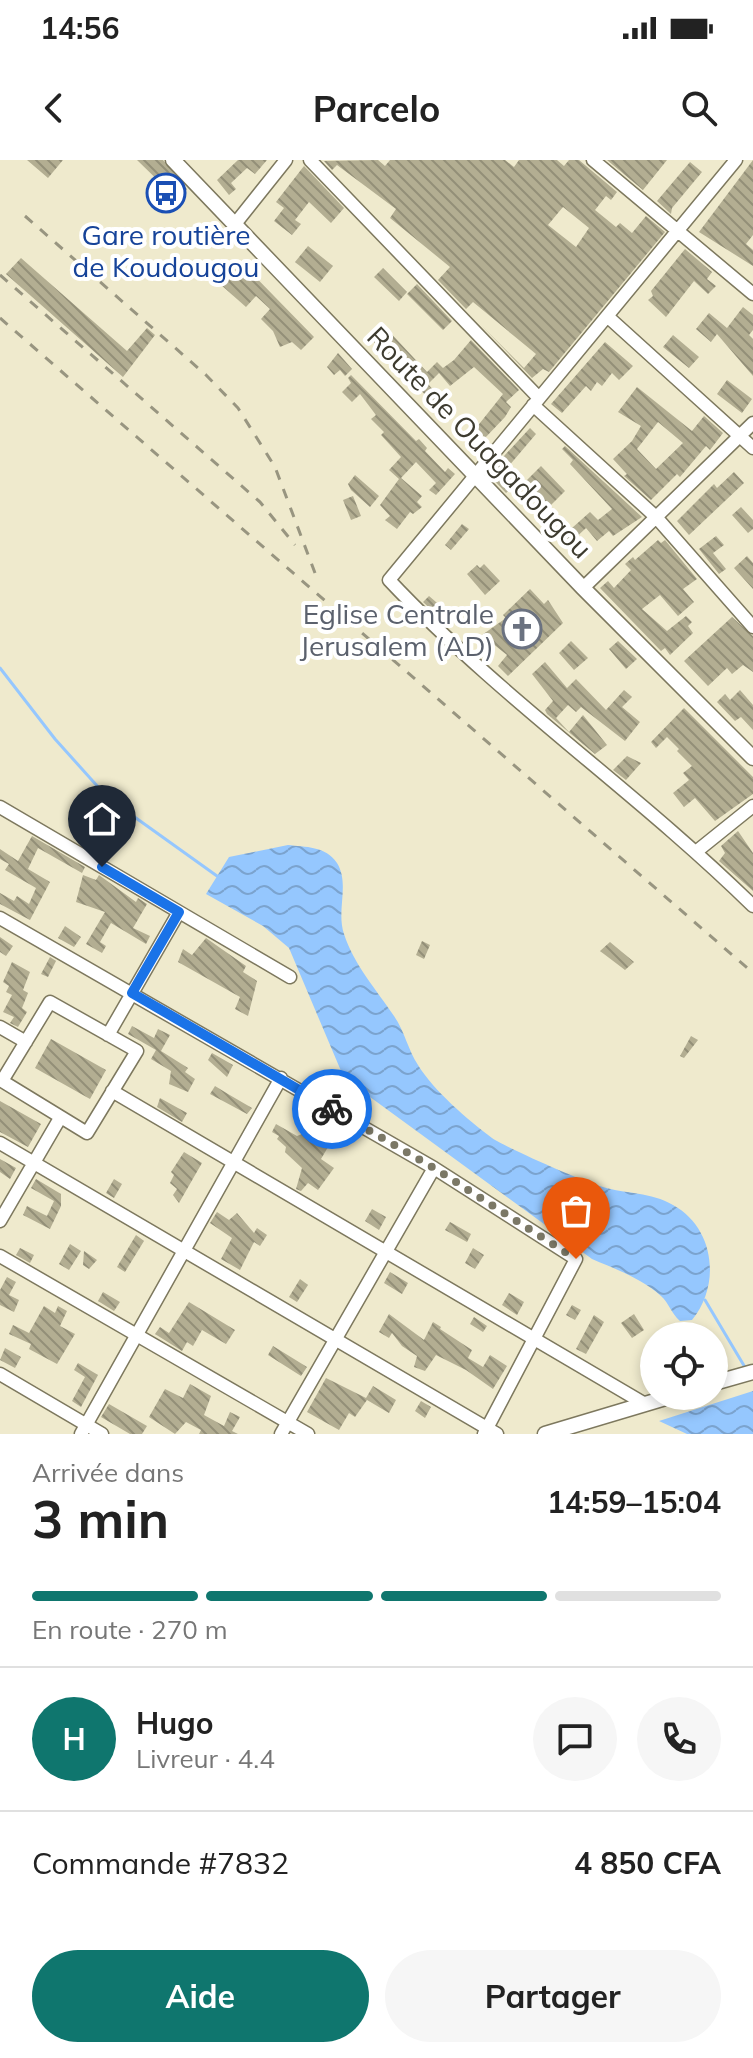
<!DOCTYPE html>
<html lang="fr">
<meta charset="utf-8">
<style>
:root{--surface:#fff;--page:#f6f6f6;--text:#222;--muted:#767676;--line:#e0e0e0;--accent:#0f766e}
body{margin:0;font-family:Mulish,sans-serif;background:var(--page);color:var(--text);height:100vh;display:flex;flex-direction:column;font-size:30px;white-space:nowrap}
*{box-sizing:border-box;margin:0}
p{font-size:26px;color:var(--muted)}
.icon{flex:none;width:44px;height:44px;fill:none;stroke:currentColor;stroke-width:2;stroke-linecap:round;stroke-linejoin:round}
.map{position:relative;height:1274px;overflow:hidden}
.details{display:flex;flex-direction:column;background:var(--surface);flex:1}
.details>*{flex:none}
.controls{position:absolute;left:640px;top:1162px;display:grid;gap:16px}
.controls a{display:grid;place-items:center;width:88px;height:88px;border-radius:50%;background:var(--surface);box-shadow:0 4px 12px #0003;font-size:40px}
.pin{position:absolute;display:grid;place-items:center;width:68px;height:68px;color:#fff;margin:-82px -34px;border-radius:50% 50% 50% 0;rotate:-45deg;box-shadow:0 0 8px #0007}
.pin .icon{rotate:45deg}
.courier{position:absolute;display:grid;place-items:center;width:80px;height:80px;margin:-40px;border:6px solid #1a73e8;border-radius:50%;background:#fff;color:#222;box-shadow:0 2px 10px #0007}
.headline em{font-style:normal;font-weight:700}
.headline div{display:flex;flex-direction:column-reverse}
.headline{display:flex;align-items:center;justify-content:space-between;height:136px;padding:0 32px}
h1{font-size:52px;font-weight:700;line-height:60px}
.bar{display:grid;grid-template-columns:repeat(4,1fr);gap:12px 8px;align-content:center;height:96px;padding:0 32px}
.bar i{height:10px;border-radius:6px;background:var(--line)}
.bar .active{background:var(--accent)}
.bar p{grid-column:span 4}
.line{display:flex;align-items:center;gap:20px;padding:0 32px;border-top:2px solid var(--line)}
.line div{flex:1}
.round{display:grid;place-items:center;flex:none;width:84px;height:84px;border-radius:42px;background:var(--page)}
.action{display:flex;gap:16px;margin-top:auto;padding:16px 32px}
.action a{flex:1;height:92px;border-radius:48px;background:var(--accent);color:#fff;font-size:32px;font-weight:700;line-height:92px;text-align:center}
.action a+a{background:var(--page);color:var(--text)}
.status{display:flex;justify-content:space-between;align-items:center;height:56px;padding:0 40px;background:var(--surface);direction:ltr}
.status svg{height:22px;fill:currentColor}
header{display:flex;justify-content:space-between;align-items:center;height:104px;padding:0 32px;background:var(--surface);font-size:36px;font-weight:700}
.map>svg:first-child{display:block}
.water{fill:url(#water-waves)}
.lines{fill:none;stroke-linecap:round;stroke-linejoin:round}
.stream{stroke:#95c7fe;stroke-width:3}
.building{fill:url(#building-back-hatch);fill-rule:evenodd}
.minor-casing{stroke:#7d785e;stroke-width:15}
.tertiary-casing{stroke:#7d785e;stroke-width:17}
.minor{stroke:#fff;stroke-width:12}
.tertiary{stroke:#fff;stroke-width:14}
.rail{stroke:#989580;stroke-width:3;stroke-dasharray:10 10;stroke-linecap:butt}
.done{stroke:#7b7866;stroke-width:8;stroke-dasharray:0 14.4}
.route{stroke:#1a73e8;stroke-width:10}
.labels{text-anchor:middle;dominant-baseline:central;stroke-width:8;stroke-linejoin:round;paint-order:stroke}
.transit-label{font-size:28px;fill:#164399;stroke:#fff}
.street-label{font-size:28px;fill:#3d3b2f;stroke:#fff}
.worship-label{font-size:28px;fill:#5b616d;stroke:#fff;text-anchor:end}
</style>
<div class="status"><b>14:56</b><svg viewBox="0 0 49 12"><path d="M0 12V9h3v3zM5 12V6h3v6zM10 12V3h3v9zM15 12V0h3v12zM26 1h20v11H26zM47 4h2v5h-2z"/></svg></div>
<header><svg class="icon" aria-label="back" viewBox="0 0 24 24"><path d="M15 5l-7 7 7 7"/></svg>Parcelo<svg class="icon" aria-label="search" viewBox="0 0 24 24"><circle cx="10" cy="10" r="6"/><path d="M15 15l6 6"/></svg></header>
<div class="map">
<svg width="753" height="1274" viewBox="0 0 753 1274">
<defs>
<pattern id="water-waves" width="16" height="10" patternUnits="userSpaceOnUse" patternTransform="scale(2)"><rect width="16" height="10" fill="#95c7fe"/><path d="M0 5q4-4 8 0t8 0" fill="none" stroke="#7ba3ce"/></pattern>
<pattern id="building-back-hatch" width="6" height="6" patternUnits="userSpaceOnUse" patternTransform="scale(2)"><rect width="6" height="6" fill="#b3ae92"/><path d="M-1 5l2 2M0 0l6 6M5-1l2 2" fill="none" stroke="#938f78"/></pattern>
</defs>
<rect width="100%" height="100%" fill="#efeacd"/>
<path class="water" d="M 288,685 C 305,687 326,686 337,703 C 350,724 336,750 344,774 C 354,805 376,829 394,856 C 405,872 408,890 418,905 C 434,931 467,959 492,978 C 507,988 584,1022 603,1027 C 626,1034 651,1032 673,1045 C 715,1068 721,1125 692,1160 L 680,1161 C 671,1153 669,1143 661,1136 C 641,1118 615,1109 592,1099 L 344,918 L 289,788 L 263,766 L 206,734 L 229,697 Z
M 753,1231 L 753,1274 L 687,1274 L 659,1261 Z"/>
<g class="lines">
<path class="stream" d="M 0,508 L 55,579 L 108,638 L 217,716
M 705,1140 L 746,1209"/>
</g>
<path class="building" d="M 27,0 L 63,0 L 48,18 Z
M 137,0 L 163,0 L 187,29 L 177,39 Z
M 238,0 L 267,0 L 255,14 L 247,8 L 231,23 L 236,29 L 229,35 L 217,20 Z
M 378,0 L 385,6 L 390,0 L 505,0 L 514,7 L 519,0 L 557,0 L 564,6 L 569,0 L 579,0 L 617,32 L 611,40 L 606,36 L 595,50 L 616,67 L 620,63 L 632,73 L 646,56 L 665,72 L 549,212 L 543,209 L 532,218 L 482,166 L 524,208 L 536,194 L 473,142 L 466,149 L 438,120 L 450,107 L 390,58 L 396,49 L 337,5 L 332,10 L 324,1 ZM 563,47 L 589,68 L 576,87 L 548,65 Z
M 607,0 L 667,0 L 643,30 Z
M 753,0 L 753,75 L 746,84 L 753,90 L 753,106 L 699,72 Z
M 690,2 L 702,12 L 672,48 L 671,54 L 657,41 Z
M 304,6 L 344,48 L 331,63 L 309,42 L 295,60 L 301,64 L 292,75 L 274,61 L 284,48 L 276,42 Z
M 308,86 L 333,106 L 320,122 L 295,102 Z
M 685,89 L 712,112 L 707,119 L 716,126 L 708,134 L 694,121 L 666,157 L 648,140 L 653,136 L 651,131 Z
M 21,98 L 127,191 L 147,168 L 155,175 L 123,217 L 6,114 Z
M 240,101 L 314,177 L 301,190 L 292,182 L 280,187 L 273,171 L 261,159 L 270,149 L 256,136 L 246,147 L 220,124 Z
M 383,108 L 407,132 L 399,141 L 374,117 Z
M 417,124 L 452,161 L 443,170 L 407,134 Z
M 743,147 L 753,155 L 753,170 L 749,175 L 753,179 L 753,216 L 717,174 L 711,182 L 696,169 L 709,153 L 727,168 Z
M 383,165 L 427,212 L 437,202 L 443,208 L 454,200 L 471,180 L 519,230 L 506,242 L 511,247 L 505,257 L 485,278 L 476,268 L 503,234 L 474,207 L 450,226 L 439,213 L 428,224 L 443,241 L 437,247 L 370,178 Z
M 673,175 L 699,197 L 689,208 L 663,187 Z
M 605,182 L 633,206 L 619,220 L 612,213 L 602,226 L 597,222 L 591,231 L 586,226 L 562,253 L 551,244 Z
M 338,193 L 352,209 L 345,216 L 340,210 L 334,215 L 327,207 Z
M 351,215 L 416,281 L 419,279 L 427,288 L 425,291 L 445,312 L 448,308 L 455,314 L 436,335 L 429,330 L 436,323 L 416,302 L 401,318 L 422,336 L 417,342 L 422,347 L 413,354 L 410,352 L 397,369 L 385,360 L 390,356 L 380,345 L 399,319 L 389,310 L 401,297 L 381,275 L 384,272 L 371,259 L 376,255 L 360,234 L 352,242 L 342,232 L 351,223 L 348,218 Z
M 727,220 L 752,239 L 742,253 L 717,234 Z
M 637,227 L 692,271 L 704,256 L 723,273 L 710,290 L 706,286 L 680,317 L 677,314 L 651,340 L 624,316 L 627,314 L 613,299 L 632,281 L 641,266 L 618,252 ZM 658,262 L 683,283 L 656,309 L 637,289 Z
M 530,268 L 536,274 L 502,314 L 513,327 L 506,333 L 490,316 L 494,312 L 492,309 Z
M 565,286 L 642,357 L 613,376 L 609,371 L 597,381 L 586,368 L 570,383 L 563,376 L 590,352 L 598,360 L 612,349 L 570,304 L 573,300 L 562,289 Z
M 541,306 L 565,331 L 547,349 L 523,324 Z
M 734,312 L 744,323 L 689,375 L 677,361 L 714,324 L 717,328 Z
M 355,315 L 379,336 L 370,347 L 351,330 L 348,324 Z
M 353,336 L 361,356 L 351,360 L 343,340 Z
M 741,347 L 753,360 L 753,369 L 748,373 L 732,355 Z
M 462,364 L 469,369 L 451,390 L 445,385 Z
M 716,376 L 724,385 L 713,393 L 726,409 L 719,414 L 699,389 Z
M 658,380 L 661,383 L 665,380 L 697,419 L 683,429 L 694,442 L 678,456 L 660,435 L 642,449 L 667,471 L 686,456 L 692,462 L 688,466 L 693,473 L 670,495 L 665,488 L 661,491 L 600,428 L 608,421 L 614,428 L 631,410 L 625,404 L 633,397 L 635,400 Z
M 747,396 L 753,403 L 753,429 L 734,408 Z
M 484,404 L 500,421 L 485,435 L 467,414 L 477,405 L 480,408 Z
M 530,429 L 544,444 L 548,440 L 563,463 L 508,516 L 498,506 L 507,495 L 482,475 L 506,458 L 503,455 Z
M 429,436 L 443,448 L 437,455 L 423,442 Z
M 732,457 L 753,476 L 753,512 L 743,505 L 732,514 L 727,508 L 708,526 L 684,501 Z
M 571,481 L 588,498 L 574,510 L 559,493 Z
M 618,481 L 637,499 L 626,509 L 609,489 Z
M 545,502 L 567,528 L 576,519 L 606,550 L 624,530 L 632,537 L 622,547 L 640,562 L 625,581 L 581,547 L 576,552 L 568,545 L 556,558 L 569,572 L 583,555 L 607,585 L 595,594 L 547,554 L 545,550 L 553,541 L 532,514 Z
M 740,530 L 753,545 L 753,570 L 741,557 L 735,561 L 717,542 L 725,534 L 730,540 Z
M 684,548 L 753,617 L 753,634 L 715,661 L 695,638 L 684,647 L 673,633 L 689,620 L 683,613 L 692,606 L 677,591 L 679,589 L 667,577 L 656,588 L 651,582 Z
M 627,596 L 641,603 L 626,620 L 613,610 Z
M 738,671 L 753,693 L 753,731 L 719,701 L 725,693 L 721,686 Z
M 32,676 L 85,707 L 82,713 L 38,688 L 28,709 L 50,722 L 30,760 L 0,744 L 0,733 L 14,741 L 17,736 L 29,744 L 36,728 L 5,710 L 9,704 L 0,699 L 0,689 L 18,701 Z
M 83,715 L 96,720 L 99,715 L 136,742 L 138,738 L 147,744 L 133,768 L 150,776 L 146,784 L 111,763 L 100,782 L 106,786 L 102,793 L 86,784 L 105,752 L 76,742 Z
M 65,766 L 81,777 L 74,787 L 58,778 Z
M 0,777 L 13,786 L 6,796 L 0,792 Z
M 206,778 L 246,806 L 243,812 L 257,821 L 248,856 L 235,849 L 240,837 L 178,802 L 183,789 L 192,795 Z
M 422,781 L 430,785 L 424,799 L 416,795 Z
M 610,782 L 634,802 L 625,810 L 600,791 Z
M 50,797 L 56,801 L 48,817 L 41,814 Z
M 12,802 L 30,812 L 23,830 L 28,833 L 22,848 L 27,852 L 18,867 L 10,863 L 14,857 L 3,852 L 12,835 L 6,832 L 9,826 L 3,822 Z
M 132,866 L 154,878 L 158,869 L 170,875 L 161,891 L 188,908 L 185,912 L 195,919 L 188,932 L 169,924 L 171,911 L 151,899 L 156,890 L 128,874 Z
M 691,876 L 698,880 L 684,898 L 680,896 Z
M 51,879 L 106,910 L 90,939 L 35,908 Z
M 212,893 L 233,905 L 227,917 L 208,900 Z
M 215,926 L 228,934 L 252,948 L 247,954 L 210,934 Z
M 160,938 L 187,953 L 182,962 L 157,947 Z
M 0,941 L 41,964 L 28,987 L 0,972 Z
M 316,950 L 324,958 L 316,972 L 331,982 L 321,999 L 334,1008 L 318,1030 L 308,1023 L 301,1031 L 296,1029 L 302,1008 L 285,992 L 286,987 L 277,979 L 279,976 L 272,972 L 276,964 L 297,976 L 302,974 Z
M 184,992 L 202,1003 L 179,1043 L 173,1035 L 177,1029 L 170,1023 L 174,1015 L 171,1012 Z
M 0,999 L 16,1008 L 10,1019 L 0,1012 Z
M 36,1019 L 61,1034 L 61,1046 L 50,1069 L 23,1055 L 27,1046 L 47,1056 L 54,1041 L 31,1028 Z
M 114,1019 L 122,1024 L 114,1038 L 106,1033 Z
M 372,1049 L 386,1057 L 379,1070 L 365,1061 Z
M 217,1052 L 229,1060 L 237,1053 L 254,1073 L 257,1068 L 267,1075 L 260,1086 L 254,1082 L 240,1110 L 221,1099 L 232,1078 L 210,1063 Z
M 450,1062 L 471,1074 L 467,1082 L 445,1070 Z
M 136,1075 L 144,1081 L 125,1112 L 117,1107 Z
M 70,1084 L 81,1091 L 69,1110 L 59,1104 Z
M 20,1088 L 34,1095 L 30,1103 L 16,1095 Z
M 473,1088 L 484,1095 L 475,1109 L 465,1103 Z
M 84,1091 L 97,1100 L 89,1109 L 83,1105 Z
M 390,1112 L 408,1123 L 402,1134 L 384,1123 Z
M 7,1117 L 16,1122 L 9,1135 L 19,1140 L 14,1152 L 0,1145 L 0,1130 Z
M 300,1119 L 308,1125 L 297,1142 L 289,1137 Z
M 103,1132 L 120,1142 L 114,1151 L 98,1141 Z
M 509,1133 L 524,1142 L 517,1155 L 502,1145 Z
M 189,1142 L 235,1170 L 226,1184 L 202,1170 L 193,1186 L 187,1182 L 182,1191 L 155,1174 L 160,1167 L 169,1173 Z
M 572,1145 L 581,1150 L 575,1160 L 566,1155 Z
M 44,1146 L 55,1153 L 58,1146 L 67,1151 L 60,1166 L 75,1174 L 57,1204 L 29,1189 L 31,1184 L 9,1174 L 13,1165 L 29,1173 Z
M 389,1154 L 424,1180 L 433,1162 L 441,1167 L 440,1169 L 472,1190 L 468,1198 L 483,1207 L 490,1195 L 507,1206 L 493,1229 L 466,1210 L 436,1195 L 425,1211 L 414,1207 L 417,1196 L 402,1186 L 392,1173 L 389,1178 L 379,1172 Z
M 634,1154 L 644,1170 L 632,1178 L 621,1163 Z
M 594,1155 L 604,1162 L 586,1194 L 576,1189 Z
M 474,1157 L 487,1166 L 483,1172 L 470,1164 Z
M 273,1186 L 307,1207 L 301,1216 L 268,1195 Z
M 5,1188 L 21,1197 L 15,1208 L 0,1200 Z
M 78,1203 L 98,1215 L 81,1247 L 72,1241 L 85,1217 L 74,1210 Z
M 326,1218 L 366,1238 L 373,1226 L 396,1240 L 389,1253 L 367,1240 L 355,1257 L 349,1253 L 339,1270 L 307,1252 Z
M 190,1224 L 211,1236 L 204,1255 L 224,1266 L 230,1252 L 240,1257 L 232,1271 L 238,1274 L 199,1274 L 201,1270 L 186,1262 L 175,1274 L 149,1257 L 165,1229 L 183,1238 Z
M 421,1241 L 431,1247 L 425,1258 L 415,1251 Z
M 109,1244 L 147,1266 L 142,1274 L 130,1274 L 101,1257 Z"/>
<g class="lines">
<defs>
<path id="minor" d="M 310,0 L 539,238
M 593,0 L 753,134
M 736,0 L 389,420 C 501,539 637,632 753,746
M 235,64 L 286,0
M 607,156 L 753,288
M 533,245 L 656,357 L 753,467
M 583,428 L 753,263
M 0,647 L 290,817
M 697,691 L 753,646
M 0,758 L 434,1008 L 576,1099 L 484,1274
M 50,842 L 137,891 L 87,973 L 2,921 Z
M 0,867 L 26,882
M 108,875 L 179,752
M 112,931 L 645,1244
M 0,983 L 497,1274
M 0,1061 L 60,958
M 0,1096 L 308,1274
M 0,1214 L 102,1274
M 81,1274 L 281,918
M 281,1274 L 434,1008"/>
<path id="tertiary" d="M 173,0 L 583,428 L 753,598
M 714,1223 L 753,1212
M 545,1274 L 672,1236"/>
</defs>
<use href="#minor" class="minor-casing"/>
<use href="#tertiary" class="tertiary-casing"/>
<use href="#minor" class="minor"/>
<use href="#tertiary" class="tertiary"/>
<path class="rail" d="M 25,56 L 206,215 L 238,248 L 275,307 L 315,413
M 0,115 L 260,342 L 295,385
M 0,158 L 753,813"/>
</g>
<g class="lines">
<path class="done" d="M 332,949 L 434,1008 L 576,1099"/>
<path class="route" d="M 102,707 L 179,752 L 132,833 L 332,949"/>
</g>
<defs>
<symbol id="bus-ring" viewBox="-11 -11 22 22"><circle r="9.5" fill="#fff" stroke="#1a4fb4" stroke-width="1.5"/><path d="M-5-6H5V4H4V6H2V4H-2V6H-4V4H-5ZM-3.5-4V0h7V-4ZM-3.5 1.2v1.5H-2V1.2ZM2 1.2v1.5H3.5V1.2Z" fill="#1a4fb4"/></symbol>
<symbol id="church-ring" viewBox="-11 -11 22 22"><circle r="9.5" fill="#fff" stroke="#6b7280" stroke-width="1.5"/><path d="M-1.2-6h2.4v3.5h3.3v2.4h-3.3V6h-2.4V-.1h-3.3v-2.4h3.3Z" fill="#6b7280"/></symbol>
</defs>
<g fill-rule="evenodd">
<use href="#bus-ring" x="144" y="11" width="44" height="44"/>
<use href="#church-ring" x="500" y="447" width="44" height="44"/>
</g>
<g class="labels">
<g class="transit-label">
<text x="166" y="74">Gare routière<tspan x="166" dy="32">de Koudougou</tspan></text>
</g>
<g class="street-label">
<text transform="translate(480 282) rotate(46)">Route de Ouagadougou</text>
</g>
<g class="worship-label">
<text x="494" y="453">Eglise Centrale<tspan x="494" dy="32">Jerusalem (AD)</tspan></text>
</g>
</g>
</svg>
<div class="controls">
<a><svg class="icon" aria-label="locate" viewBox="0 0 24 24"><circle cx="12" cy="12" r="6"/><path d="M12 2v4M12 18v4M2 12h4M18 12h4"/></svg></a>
</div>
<div class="pin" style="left:576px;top:1099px;background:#ea580c"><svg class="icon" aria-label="bag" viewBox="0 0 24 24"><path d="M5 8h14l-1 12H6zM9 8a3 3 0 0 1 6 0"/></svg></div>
<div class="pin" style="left:102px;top:707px;background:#1f2937"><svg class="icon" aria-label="home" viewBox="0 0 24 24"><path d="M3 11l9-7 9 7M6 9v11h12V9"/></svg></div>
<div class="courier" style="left:332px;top:949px"><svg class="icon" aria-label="bike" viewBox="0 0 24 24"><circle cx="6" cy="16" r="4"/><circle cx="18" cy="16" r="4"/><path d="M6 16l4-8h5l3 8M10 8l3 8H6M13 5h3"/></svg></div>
</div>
<section class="details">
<div class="headline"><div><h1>3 min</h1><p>Arrivée dans</p></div><em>14:59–15:04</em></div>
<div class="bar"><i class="active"></i><i class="active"></i><i class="active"></i><i></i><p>En route · 270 m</p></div>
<div class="line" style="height:144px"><b class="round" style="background:var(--accent);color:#fff">H</b><div><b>Hugo</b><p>Livreur · 4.4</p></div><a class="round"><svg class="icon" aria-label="chat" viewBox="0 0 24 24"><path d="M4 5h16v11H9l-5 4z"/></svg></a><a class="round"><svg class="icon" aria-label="phone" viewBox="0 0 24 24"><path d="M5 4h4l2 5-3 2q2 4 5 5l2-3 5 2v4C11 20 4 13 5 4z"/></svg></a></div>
<div class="line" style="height:104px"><div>Commande #7832</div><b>4 850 CFA</b></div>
<div class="action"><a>Aide</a><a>Partager</a></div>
</section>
